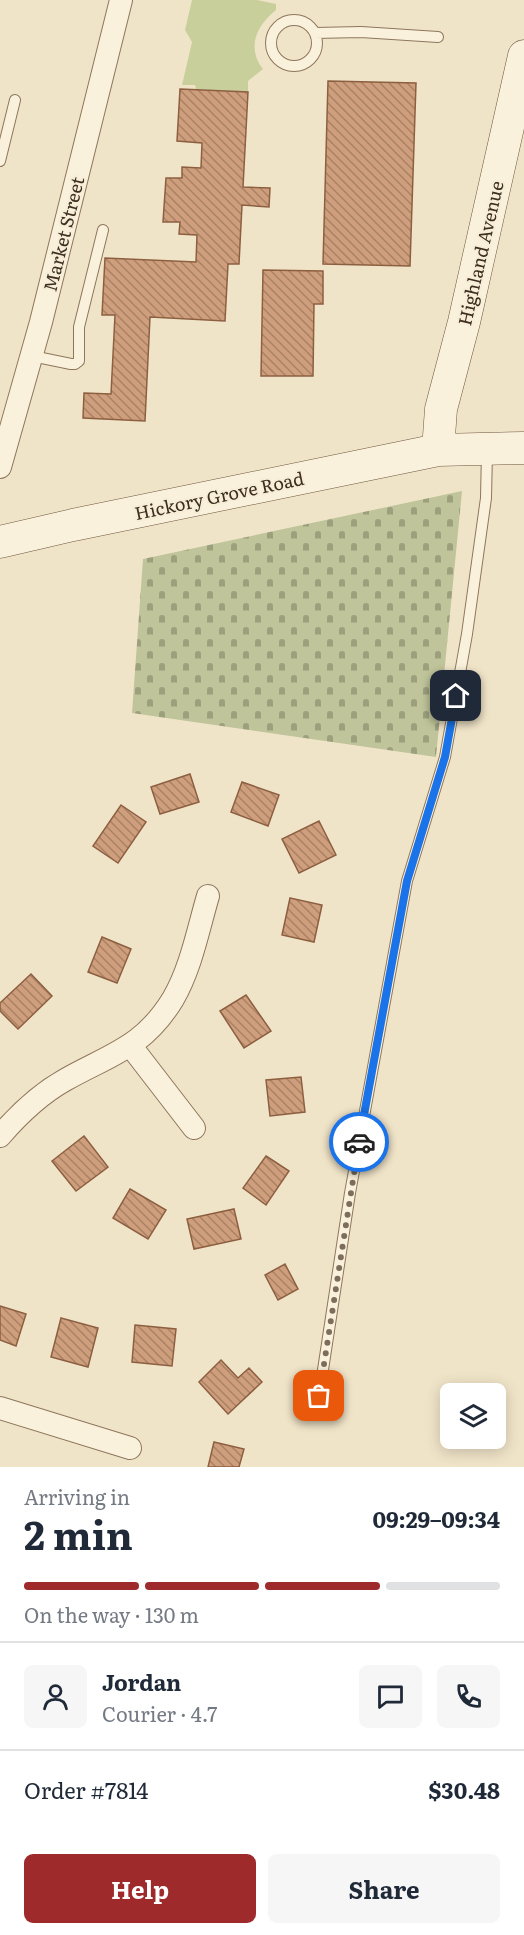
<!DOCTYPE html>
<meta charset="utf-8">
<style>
:root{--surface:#fff;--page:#f6f6f7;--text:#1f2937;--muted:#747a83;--line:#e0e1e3;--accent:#9e2a2b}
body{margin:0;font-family:Literata,serif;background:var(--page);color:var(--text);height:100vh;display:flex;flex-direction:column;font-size:22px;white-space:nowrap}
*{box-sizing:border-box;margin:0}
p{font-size:20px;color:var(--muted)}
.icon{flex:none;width:33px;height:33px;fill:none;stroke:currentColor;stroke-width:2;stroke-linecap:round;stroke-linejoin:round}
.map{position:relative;height:1467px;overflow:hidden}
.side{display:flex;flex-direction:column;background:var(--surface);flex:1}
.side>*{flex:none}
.fabs{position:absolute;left:440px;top:1383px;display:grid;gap:12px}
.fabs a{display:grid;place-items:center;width:66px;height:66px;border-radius:9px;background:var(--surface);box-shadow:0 3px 15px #0003;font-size:30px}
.pin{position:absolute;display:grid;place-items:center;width:51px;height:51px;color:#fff;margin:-26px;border-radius:12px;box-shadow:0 3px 9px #0006}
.courier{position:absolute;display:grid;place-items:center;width:60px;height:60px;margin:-30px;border:4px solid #1a73e8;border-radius:50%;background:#fff;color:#222;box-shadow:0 2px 8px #0007}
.head em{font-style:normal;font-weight:700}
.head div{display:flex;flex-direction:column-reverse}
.head{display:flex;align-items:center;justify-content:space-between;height:102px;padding:0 24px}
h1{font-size:39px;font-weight:700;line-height:45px}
.bar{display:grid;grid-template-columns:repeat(4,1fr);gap:9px 6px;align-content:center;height:72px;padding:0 24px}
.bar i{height:8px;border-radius:4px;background:var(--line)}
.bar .on{background:var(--accent)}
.bar p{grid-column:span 4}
.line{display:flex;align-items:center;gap:15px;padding:0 24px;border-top:2px solid var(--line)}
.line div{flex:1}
.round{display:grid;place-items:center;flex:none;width:63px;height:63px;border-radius:9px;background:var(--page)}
.action{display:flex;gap:12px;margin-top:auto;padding:12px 24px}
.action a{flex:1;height:69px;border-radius:9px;background:var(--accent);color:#fff;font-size:24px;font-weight:700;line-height:69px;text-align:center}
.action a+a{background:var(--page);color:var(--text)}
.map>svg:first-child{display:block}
.cemetery{fill:url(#cemetery-stones)}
.park{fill:#c9cf9b}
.building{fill:url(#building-back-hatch);stroke:#8d5f41;stroke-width:1.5}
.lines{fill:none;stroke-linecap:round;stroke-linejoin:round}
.lane-casing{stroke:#8d765c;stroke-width:12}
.street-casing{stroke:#8d765c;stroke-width:24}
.secondary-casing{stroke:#6f573f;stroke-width:33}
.lane{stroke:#faf1dc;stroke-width:10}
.street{stroke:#faf1dc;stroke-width:22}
.secondary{stroke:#faf1dc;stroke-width:32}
.done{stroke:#7c6e5b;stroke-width:6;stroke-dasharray:0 10.8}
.route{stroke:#1a73e8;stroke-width:8}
.labels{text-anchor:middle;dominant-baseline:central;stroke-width:4.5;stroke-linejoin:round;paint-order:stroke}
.street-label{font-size:18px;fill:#3d2e20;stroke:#f7eed8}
</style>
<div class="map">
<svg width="524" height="1467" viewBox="0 0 524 1467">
<defs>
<pattern id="cemetery-stones" width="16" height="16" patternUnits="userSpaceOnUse" patternTransform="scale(1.5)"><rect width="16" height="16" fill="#bfc49a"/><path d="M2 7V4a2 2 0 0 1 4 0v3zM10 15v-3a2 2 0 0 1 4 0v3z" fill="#9ca07d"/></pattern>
<pattern id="building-back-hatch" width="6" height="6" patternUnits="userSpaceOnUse" patternTransform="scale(1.5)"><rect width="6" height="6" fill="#cf9f7d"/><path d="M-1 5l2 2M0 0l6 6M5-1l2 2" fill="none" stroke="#a98266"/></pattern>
</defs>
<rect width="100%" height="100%" fill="#f0e4c8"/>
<path class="cemetery" d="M 462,491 L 436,757 L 132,713 L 143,559 Z"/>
<path class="park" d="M 192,0 L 257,0 L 276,4 L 276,10 C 257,25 246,47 263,69 L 248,81 L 248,92 L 196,89 L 195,85 L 182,85 L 192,42 L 185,30 Z"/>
<path class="building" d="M 328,81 L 416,83 L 410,266 L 323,264 Z
M 180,89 L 248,92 L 243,187 L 270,188 L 269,207 L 242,205 L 239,264 L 228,264 L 225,321 L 150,317 L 145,421 L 83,418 L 84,393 L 111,394 L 115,315 L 102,315 L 105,258 L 196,262 L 197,235 L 179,234 L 180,222 L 163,222 L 166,178 L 182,178 L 182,167 L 201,168 L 202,143 L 177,141 Z
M 263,270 L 323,271 L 323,304 L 314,304 L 313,376 L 261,376 Z
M 190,774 L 199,802 L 160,814 L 151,787 Z
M 242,782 L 279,795 L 268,826 L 231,812 Z
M 121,805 L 146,822 L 118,863 L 93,846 Z
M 319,821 L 336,855 L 299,873 L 282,839 Z
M 290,898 L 322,905 L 314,942 L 282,935 Z
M 102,937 L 131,949 L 117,983 L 88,972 Z
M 31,974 L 52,996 L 18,1029 L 0,1011 L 0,1003 Z
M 246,995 L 271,1031 L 244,1048 L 220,1011 Z
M 301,1077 L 305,1112 L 270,1116 L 266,1080 Z
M 84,1136 L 108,1167 L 76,1191 L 52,1161 Z
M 266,1156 L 289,1171 L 266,1205 L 243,1188 Z
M 130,1189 L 166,1210 L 148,1239 L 113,1218 Z
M 234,1209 L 241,1239 L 194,1249 L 187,1219 Z
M 285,1264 L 298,1289 L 278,1300 L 265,1275 Z
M 0,1306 L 26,1314 L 16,1346 L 0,1340 Z
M 61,1318 L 98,1328 L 88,1367 L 51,1357 Z
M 135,1325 L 176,1329 L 172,1366 L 132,1362 Z
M 221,1360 L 238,1378 L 249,1368 L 262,1382 L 228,1414 L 199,1382 Z
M 214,1442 L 244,1449 L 239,1467 L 208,1467 Z"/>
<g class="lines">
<defs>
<path id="lane" d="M271 43a23 23 0 1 1 46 0a23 23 0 1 1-46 0Z
M 315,33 L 361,32 L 438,37
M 0,161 L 15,100
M 32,356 L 71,364 L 75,364 L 79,361 L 79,327 L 103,230
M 319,1396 L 350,1193 L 407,881 L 445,757 L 467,634 L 486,498 L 487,451"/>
<path id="street" d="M 0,467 L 41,322 L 121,0
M 130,1045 L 194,1128
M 0,1136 C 19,1114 40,1094 65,1080 C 111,1054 143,1048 173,999 C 191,968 198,930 208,896
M 0,1408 L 130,1448"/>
<path id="secondary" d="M 438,450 L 441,409 L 464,322 L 524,56
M 0,542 L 73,525 L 438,450 L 524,448"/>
</defs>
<use href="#lane" class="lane-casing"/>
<use href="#street" class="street-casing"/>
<use href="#secondary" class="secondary-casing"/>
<use href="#lane" class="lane"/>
<use href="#street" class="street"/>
<use href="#secondary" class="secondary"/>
</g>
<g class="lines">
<path class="done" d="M 319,1396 L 359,1142"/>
<path class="route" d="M 359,1142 L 407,881 L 445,757 L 456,696"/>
</g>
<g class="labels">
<g class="street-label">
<text transform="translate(63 234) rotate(-76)">Market Street</text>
<text transform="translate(480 253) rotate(-77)">Highland Avenue</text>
<text transform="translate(219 495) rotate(-12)">Hickory Grove Road</text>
</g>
</g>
</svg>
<div class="fabs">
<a><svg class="icon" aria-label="layers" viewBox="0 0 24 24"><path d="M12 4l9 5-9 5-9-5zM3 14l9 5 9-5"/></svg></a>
</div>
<div class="pin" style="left:319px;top:1396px;background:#ea580c"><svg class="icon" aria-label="bag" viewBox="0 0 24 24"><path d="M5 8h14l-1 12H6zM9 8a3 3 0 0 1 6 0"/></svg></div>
<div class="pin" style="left:456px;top:696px;background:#1f2937"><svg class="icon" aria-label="home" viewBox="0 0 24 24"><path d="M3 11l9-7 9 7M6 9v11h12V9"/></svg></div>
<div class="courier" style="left:359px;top:1142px"><svg class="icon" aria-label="car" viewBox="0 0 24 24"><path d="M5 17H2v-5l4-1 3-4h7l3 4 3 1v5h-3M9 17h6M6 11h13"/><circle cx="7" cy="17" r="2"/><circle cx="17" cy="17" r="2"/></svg></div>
</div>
<section class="side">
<div class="head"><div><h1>2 min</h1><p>Arriving in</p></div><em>09:29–09:34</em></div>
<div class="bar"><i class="on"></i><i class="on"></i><i class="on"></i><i></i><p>On the way · 130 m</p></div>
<div class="line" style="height:108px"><a class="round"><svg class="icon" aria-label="person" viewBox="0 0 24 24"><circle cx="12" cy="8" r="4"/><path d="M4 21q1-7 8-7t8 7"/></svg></a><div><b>Jordan</b><p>Courier · 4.7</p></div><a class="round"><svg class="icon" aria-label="chat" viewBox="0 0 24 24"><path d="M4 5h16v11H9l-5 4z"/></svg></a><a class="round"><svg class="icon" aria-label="phone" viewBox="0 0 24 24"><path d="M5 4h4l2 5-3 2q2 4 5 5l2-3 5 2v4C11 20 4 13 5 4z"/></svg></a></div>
<div class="line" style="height:78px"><div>Order #7814</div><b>$30.48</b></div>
<div class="action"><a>Help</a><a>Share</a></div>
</section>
